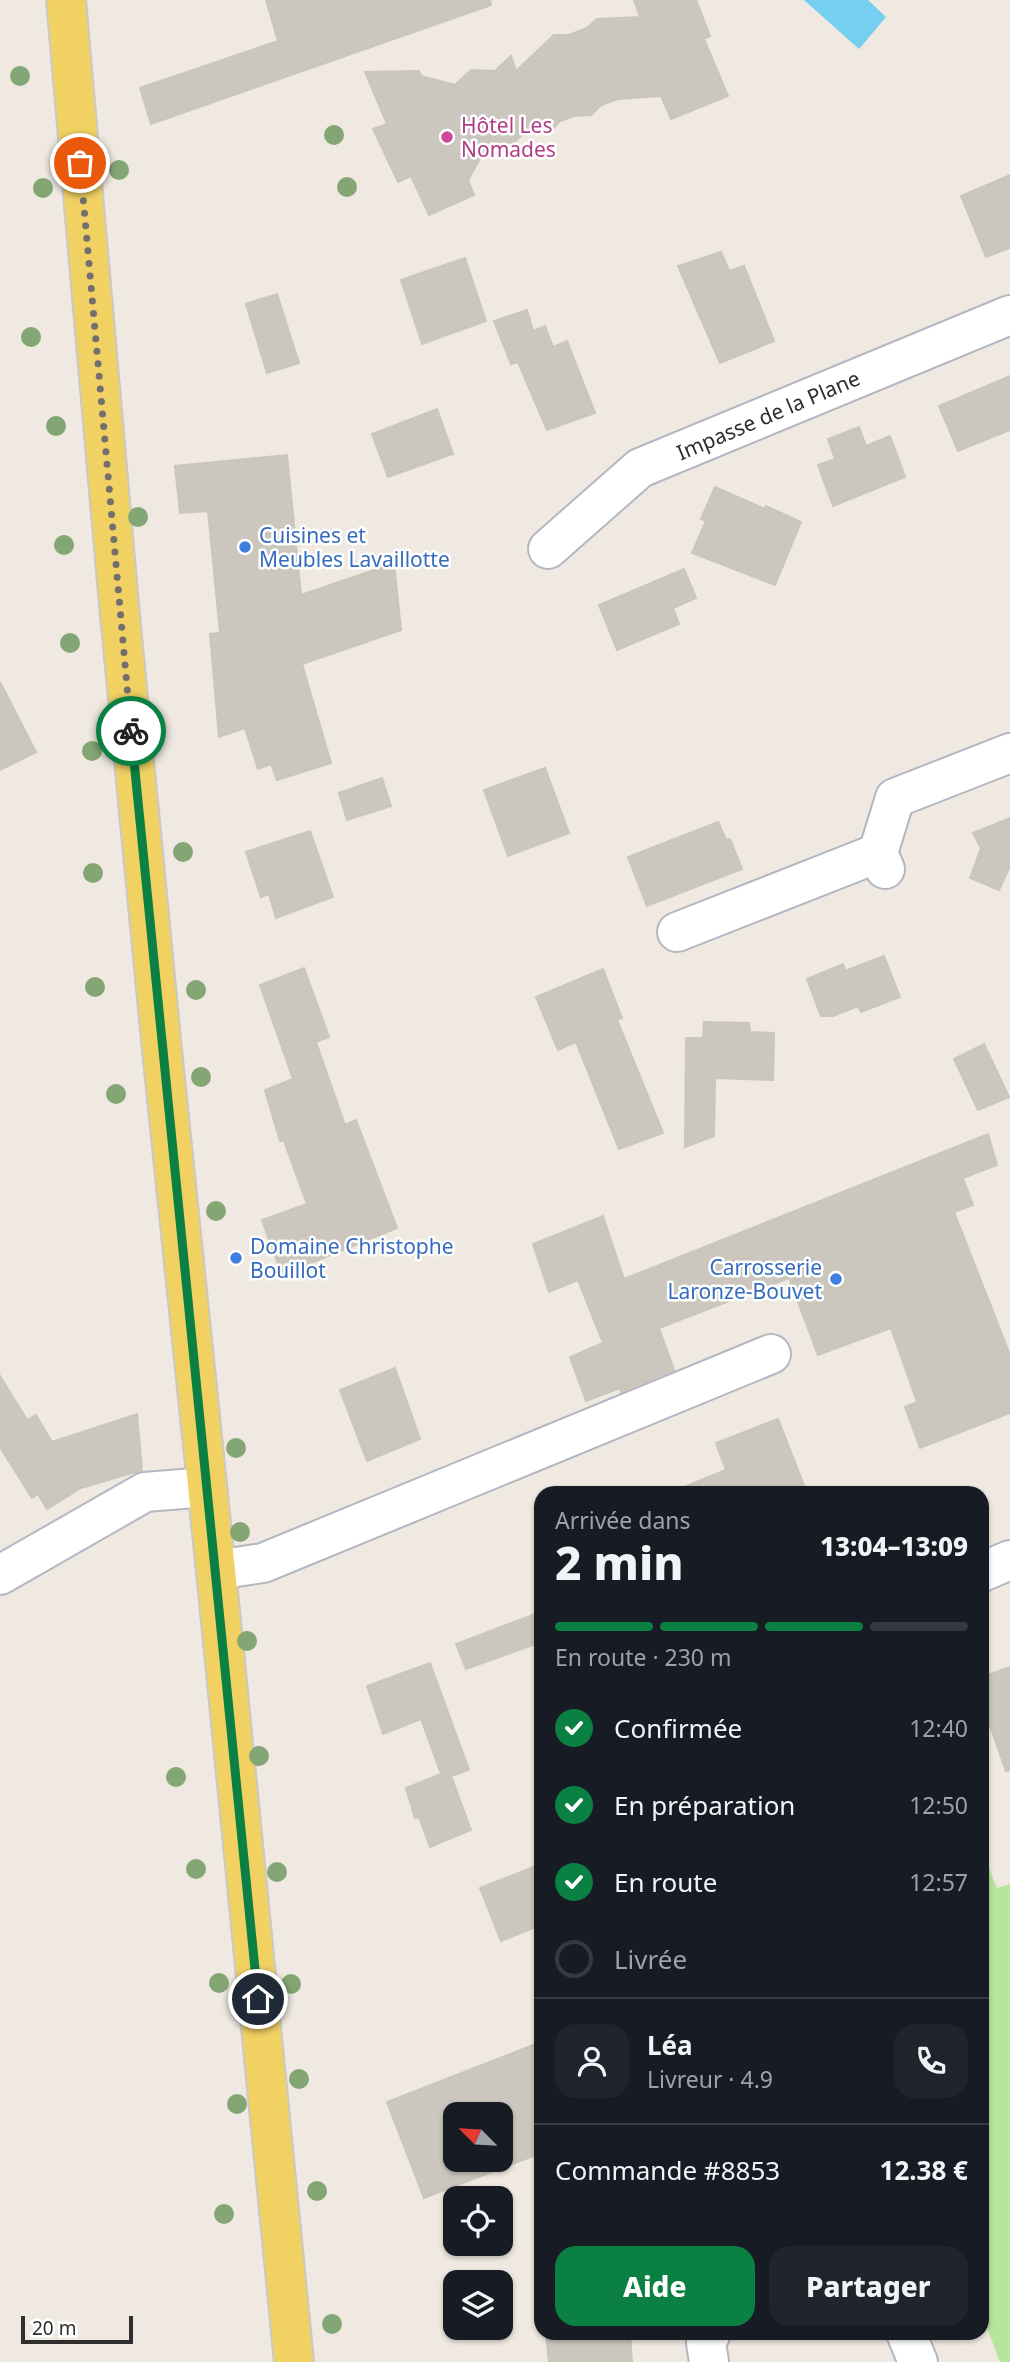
<!DOCTYPE html>
<html lang="fr">
<meta charset="utf-8">
<style>
:root{--surface:#171b24;--page:#20242c;--text:#f1f3f6;--muted:#9ea1a6;--line:#363941;--accent:#0b8043}
body{margin:0;font-family:"Noto Sans",sans-serif;background:var(--page);color:var(--text);height:100vh;display:flex;flex-direction:column;font-size:26px;white-space:nowrap}
*{box-sizing:border-box;margin:0}
p{font-size:23px;color:var(--muted)}
.icon{flex:none;width:38px;height:38px;fill:none;stroke:currentColor;stroke-width:2;stroke-linecap:round;stroke-linejoin:round}
.map{position:relative;flex:1;overflow:hidden}
.details{position:absolute;left:534px;top:1486px;width:455px;height:854px;display:flex;flex-direction:column;background:var(--surface);border-radius:21px;box-shadow:0 2px 5px #0004}
.details>*{flex:none}
.needle{width:46px;rotate:294deg}
.fabs{position:absolute;left:443px;top:2102px;display:grid;gap:14px}
.fabs a{display:grid;place-items:center;width:70px;height:70px;border-radius:14px;background:var(--surface);box-shadow:0 2px 5px #0004;font-size:35px}
.scale{position:absolute;left:21px;bottom:18px;width:112px;box-sizing:border-box;padding-left:7px;border:4px solid #2e2e2e;border-top:0;font-size:19px;line-height:24px;white-space:nowrap;color:#2e2e2e;-webkit-text-stroke:5px #fff;paint-order:stroke}
.pin{position:absolute;display:grid;place-items:center;width:60px;height:60px;color:#fff;margin:-30px;border:4px solid #fff;border-radius:50%;box-shadow:0 2px 7px #0007}
.courier{position:absolute;display:grid;place-items:center;width:70px;height:70px;margin:-35px;border:5px solid #0b8043;border-radius:50%;background:#fff;color:#222;box-shadow:0 2px 9px #0007}
.headline em{font-style:normal;font-weight:800}
.headline div{display:flex;flex-direction:column-reverse}
.headline{display:flex;align-items:center;justify-content:space-between;height:119px;padding:0 21px}
h1{font-size:46px;font-weight:800;line-height:52px}
.bar{display:grid;grid-template-columns:repeat(4,1fr);gap:10px 7px;align-content:center;height:84px;padding:0 21px}
.bar i{height:9px;border-radius:5px;background:var(--line)}
.bar .selected{background:var(--accent)}
.bar p{grid-column:span 4}
.line{display:flex;align-items:center;gap:18px;padding:0 21px;border-top:2px solid var(--line)}
.line div{flex:1}
.round{display:grid;place-items:center;flex:none;width:74px;height:74px;border-radius:21px;background:var(--page)}
ol{padding:0 21px;list-style:none}
li{display:flex;align-items:center;gap:21px;height:77px}
li p{margin-inline-start:auto}
li .icon{padding:7px;border-radius:50%;background:var(--accent);color:#fff;stroke-width:4}
li:last-child{color:var(--muted)}
li i{width:38px;height:38px;border:4px solid var(--line);border-radius:50%}
.action{display:flex;gap:14px;margin-top:auto;padding:14px 21px}
.action a{flex:1;height:80px;border-radius:21px;background:var(--accent);color:#fff;font-size:28px;font-weight:800;line-height:80px;text-align:center}
.action a+a{background:var(--page);color:var(--text)}
.map>svg:first-child{display:block}
.green{fill:#b6e59e}
.water{fill:#75cff0}
.building{fill:#cbc7bf;stroke:#cbc5ba;stroke-width:2;fill-rule:evenodd}
.lines{fill:none;stroke-linecap:round;stroke-linejoin:round}
.minor-casing{stroke:#b4b7c1;stroke-width:42}
.major-casing{stroke:#c9c9c9;stroke-width:42}
.minor{stroke:#fff;stroke-width:38}
.major{stroke:#f2d163;stroke-width:38}
.tree{fill:#84a574}
.done{stroke:#726f6d;stroke-width:7;stroke-dasharray:0 12.6}
.route{stroke:#0b8043;stroke-width:9}
.hotel-dot{fill:#d1479c;stroke:#fff;stroke-width:2.5}
.shop-dot{fill:#3f7fe0;stroke:#fff;stroke-width:2.5}
.labels{text-anchor:middle;dominant-baseline:central;stroke-width:5;stroke-linejoin:round;paint-order:stroke}
.hotel-label{font-size:21px;fill:#b23c85;stroke:#fff;text-anchor:start}
.street-label{font-size:21px;fill:#2e2e2e;stroke:#fff}
.shop-label{font-size:21px;fill:#366cbe;stroke:#fff;text-anchor:start}
</style>
<div class="map">
<svg width="1010" height="2362" viewBox="0 0 1010 2362">
<rect width="100%" height="100%" fill="#efe9e1"/>
<path class="green" d="M 982,1851 L 997,1888 L 1010,1884 L 1010,2362 L 1000,2362 L 982,2315 Z"/>
<path class="water" d="M 804,0 L 868,0 L 886,17 L 859,49 Z"/>
<path class="building" d="M 266,0 L 490,0 L 491,5 L 151,124 L 140,88 L 278,41 Z
M 634,0 L 696,0 L 710,36 L 704,39 L 728,96 L 671,119 L 661,96 L 618,99 L 601,105 L 591,115 L 574,116 L 560,121 L 551,131 L 522,135 L 509,147 L 486,148 L 468,180 L 474,195 L 429,215 L 411,176 L 398,182 L 373,129 L 387,124 L 365,72 L 419,71 L 421,76 L 455,85 L 471,70 L 495,71 L 511,56 L 516,71 L 554,35 L 569,35 L 587,28 L 597,19 L 640,17 Z
M 1010,175 L 1010,248 L 986,257 L 961,196 Z
M 721,252 L 729,271 L 744,266 L 774,341 L 720,363 L 678,266 Z
M 465,258 L 486,321 L 422,344 L 401,280 Z
M 277,294 L 299,363 L 267,373 L 246,304 Z
M 527,310 L 533,331 L 545,326 L 553,347 L 567,341 L 595,413 L 547,430 L 518,362 L 511,364 L 494,321 Z
M 1010,376 L 1010,430 L 958,451 L 939,406 Z
M 437,409 L 453,454 L 388,477 L 372,434 Z
M 859,427 L 866,446 L 890,436 L 905,477 L 833,506 L 818,465 L 835,459 L 828,439 Z
M 287,455 L 301,595 L 394,563 L 401,630 L 302,664 L 331,763 L 277,780 L 271,764 L 258,769 L 245,728 L 219,737 L 210,634 L 220,633 L 208,511 L 180,513 L 175,466 Z
M 715,487 L 765,509 L 766,506 L 801,522 L 775,585 L 692,553 L 706,521 L 701,519 Z
M 684,569 L 696,598 L 673,608 L 679,624 L 617,650 L 599,605 Z
M 0,682 L 36,752 L 0,770 Z
M 545,768 L 569,833 L 508,856 L 484,790 Z
M 382,778 L 391,806 L 347,820 L 339,793 Z
M 1010,818 L 1010,866 L 999,890 L 970,878 L 981,848 L 973,833 Z
M 718,822 L 726,840 L 730,839 L 742,869 L 647,906 L 628,857 Z
M 310,831 L 333,897 L 276,918 L 269,894 L 261,897 L 246,852 Z
M 884,956 L 900,997 L 861,1012 L 858,1006 L 833,1016 L 821,1016 L 807,979 L 843,964 L 845,971 Z
M 304,968 L 329,1037 L 316,1042 L 345,1125 L 356,1120 L 397,1228 L 282,1275 L 262,1220 L 307,1204 L 284,1141 L 280,1141 L 265,1090 L 293,1079 L 260,985 Z
M 603,969 L 622,1018 L 617,1020 L 663,1133 L 619,1149 L 576,1042 L 558,1050 L 536,997 Z
M 704,1022 L 749,1023 L 750,1032 L 774,1033 L 773,1080 L 715,1078 L 714,1136 L 685,1147 L 686,1038 L 703,1038 Z
M 984,1044 L 1009,1097 L 978,1110 L 954,1059 Z
M 988,1134 L 997,1165 L 963,1178 L 973,1205 L 954,1212 L 1010,1355 L 1010,1413 L 920,1448 L 905,1407 L 917,1402 L 891,1328 L 818,1355 L 789,1278 L 659,1328 L 674,1370 L 621,1392 L 620,1388 L 586,1401 L 570,1357 L 603,1343 L 578,1280 L 549,1292 L 533,1244 L 603,1216 L 624,1279 Z
M 395,1368 L 420,1439 L 367,1461 L 340,1390 Z
M 0,1376 L 27,1420 L 36,1415 L 52,1442 L 137,1414 L 142,1470 L 81,1488 L 47,1509 L 38,1494 L 32,1498 L 0,1447 Z
M 778,1419 L 807,1493 L 675,1493 L 674,1491 L 726,1470 L 716,1443 Z
M 541,1612 L 541,1642 L 466,1669 L 456,1644 Z
M 430,1663 L 469,1770 L 451,1776 L 471,1830 L 430,1847 L 419,1817 L 415,1818 L 406,1788 L 441,1774 L 421,1719 L 383,1734 L 367,1686 Z
M 1010,1667 L 1010,1770 L 1006,1771 L 982,1703 L 982,1677 Z
M 541,1864 L 541,1925 L 501,1941 L 480,1888 Z
M 541,2042 L 541,2153 L 424,2198 L 387,2102 ZM 455,2114 L 500,2114 L 500,2160 L 455,2160 Z
M 546,2333 L 630,2333 L 632,2362 L 549,2362 Z"/>
<g class="lines">
<defs>
<path id="minor" d="M 548,549 L 640,468 L 1010,315
M 885,869 L 878,853 L 895,798 L 1010,753
M 677,932 L 878,853
M 216,1570 L 263,1563 L 771,1354
M 982,1572 L 1010,1560
M 0,1575 L 145,1492 L 207,1487
M 906,2333 L 918,2362
M 709,2362 L 706,2343 L 711,2333"/>
<path id="major" d="M 66,0 L 119,605 L 162,1050 L 218,1591 L 294,2362"/>
</defs>
<use href="#minor" class="minor-casing"/>
<use href="#major" class="major-casing"/>
<use href="#minor" class="minor"/>
<use href="#major" class="major"/>
</g>
<g class="tree">
<circle cx="20" cy="76" r="10"/>
<circle cx="334" cy="135" r="10"/>
<circle cx="119" cy="170" r="10"/>
<circle cx="347" cy="187" r="10"/>
<circle cx="43" cy="188" r="10"/>
<circle cx="31" cy="337" r="10"/>
<circle cx="56" cy="426" r="10"/>
<circle cx="138" cy="517" r="10"/>
<circle cx="64" cy="545" r="10"/>
<circle cx="70" cy="643" r="10"/>
<circle cx="92" cy="751" r="10"/>
<circle cx="183" cy="852" r="10"/>
<circle cx="93" cy="873" r="10"/>
<circle cx="95" cy="987" r="10"/>
<circle cx="196" cy="990" r="10"/>
<circle cx="201" cy="1077" r="10"/>
<circle cx="116" cy="1094" r="10"/>
<circle cx="216" cy="1211" r="10"/>
<circle cx="236" cy="1448" r="10"/>
<circle cx="240" cy="1532" r="10"/>
<circle cx="247" cy="1641" r="10"/>
<circle cx="259" cy="1756" r="10"/>
<circle cx="176" cy="1777" r="10"/>
<circle cx="196" cy="1869" r="10"/>
<circle cx="277" cy="1872" r="10"/>
<circle cx="219" cy="1983" r="10"/>
<circle cx="291" cy="1984" r="10"/>
<circle cx="299" cy="2079" r="10"/>
<circle cx="237" cy="2104" r="10"/>
<circle cx="317" cy="2191" r="10"/>
<circle cx="224" cy="2214" r="10"/>
<circle cx="332" cy="2324" r="10"/>
</g>
<g class="lines">
<path class="done" d="M 80,163 L 131,731"/>
<path class="route" d="M 131,731 L 258,1999"/>
</g>
<circle class="hotel-dot" cx="447" cy="137" r="7"/>
<g class="shop-dot">
<circle cx="245" cy="547" r="7"/>
<circle cx="236" cy="1258" r="7"/>
<circle cx="836" cy="1279" r="7"/>
</g>
<g class="labels">
<g class="hotel-label">
<text x="461" y="125">Hôtel Les<tspan x="461" dy="24">Nomades</tspan></text>
</g>
<g class="street-label">
<text transform="translate(768 415) rotate(-23)">Impasse de la Plane</text>
</g>
<g class="shop-label">
<text x="259" y="535">Cuisines et<tspan x="259" dy="24">Meubles Lavaillotte</tspan></text>
<text x="250" y="1246">Domaine Christophe<tspan x="250" dy="24">Bouillot</tspan></text>
<text x="822" y="1267" text-anchor="end">Carrosserie<tspan x="822" dy="24">Laronze-Bouvet</tspan></text>
</g>
</g>
</svg>
<div class="fabs">
<a><svg class="needle" viewBox="-14 -14 28 28"><path d="M0-13l5 13h-10z" fill="#e53935"/><path d="M0 13l5-13h-10z" fill="#9ea1a6"/></svg></a>
<a><svg class="icon" aria-label="locate" viewBox="0 0 24 24"><circle cx="12" cy="12" r="6"/><path d="M12 2v4M12 18v4M2 12h4M18 12h4"/></svg></a>
<a><svg class="icon" aria-label="layers" viewBox="0 0 24 24"><path d="M12 4l9 5-9 5-9-5zM3 14l9 5 9-5"/></svg></a>
</div>
<div class="scale">20 m</div>
<div class="pin" style="left:80px;top:163px;background:#ea580c"><svg class="icon" aria-label="bag" viewBox="0 0 24 24"><path d="M5 8h14l-1 12H6zM9 8a3 3 0 0 1 6 0"/></svg></div>
<div class="pin" style="left:258px;top:1999px;background:#1f2937"><svg class="icon" aria-label="home" viewBox="0 0 24 24"><path d="M3 11l9-7 9 7M6 9v11h12V9"/></svg></div>
<div class="courier" style="left:131px;top:731px"><svg class="icon" aria-label="bike" viewBox="0 0 24 24"><circle cx="6" cy="16" r="4"/><circle cx="18" cy="16" r="4"/><path d="M6 16l4-8h5l3 8M10 8l3 8H6M13 5h3"/></svg></div>
<section class="details">
<div class="headline"><div><h1>2 min</h1><p>Arrivée dans</p></div><em>13:04–13:09</em></div>
<div class="bar"><i class="selected"></i><i class="selected"></i><i class="selected"></i><i></i><p>En route · 230 m</p></div>
<ol>
<li><svg class="icon" aria-label="check" viewBox="0 0 24 24"><path d="M5 12l5 5 9-10"/></svg>Confirmée<p>12:40</p></li>
<li><svg class="icon" aria-label="check" viewBox="0 0 24 24"><path d="M5 12l5 5 9-10"/></svg>En préparation<p>12:50</p></li>
<li><svg class="icon" aria-label="check" viewBox="0 0 24 24"><path d="M5 12l5 5 9-10"/></svg>En route<p>12:57</p></li>
<li><i></i>Livrée</li>
</ol>
<div class="line" style="height:126px"><a class="round"><svg class="icon" aria-label="person" viewBox="0 0 24 24"><circle cx="12" cy="8" r="4"/><path d="M4 21q1-7 8-7t8 7"/></svg></a><div><b>Léa</b><p>Livreur · 4.9</p></div><a class="round"><svg class="icon" aria-label="phone" viewBox="0 0 24 24"><path d="M5 4h4l2 5-3 2q2 4 5 5l2-3 5 2v4C11 20 4 13 5 4z"/></svg></a></div>
<div class="line" style="height:91px"><div>Commande #8853</div><b>12.38 €</b></div>
<div class="action"><a>Aide</a><a>Partager</a></div>
</section>
</div>
